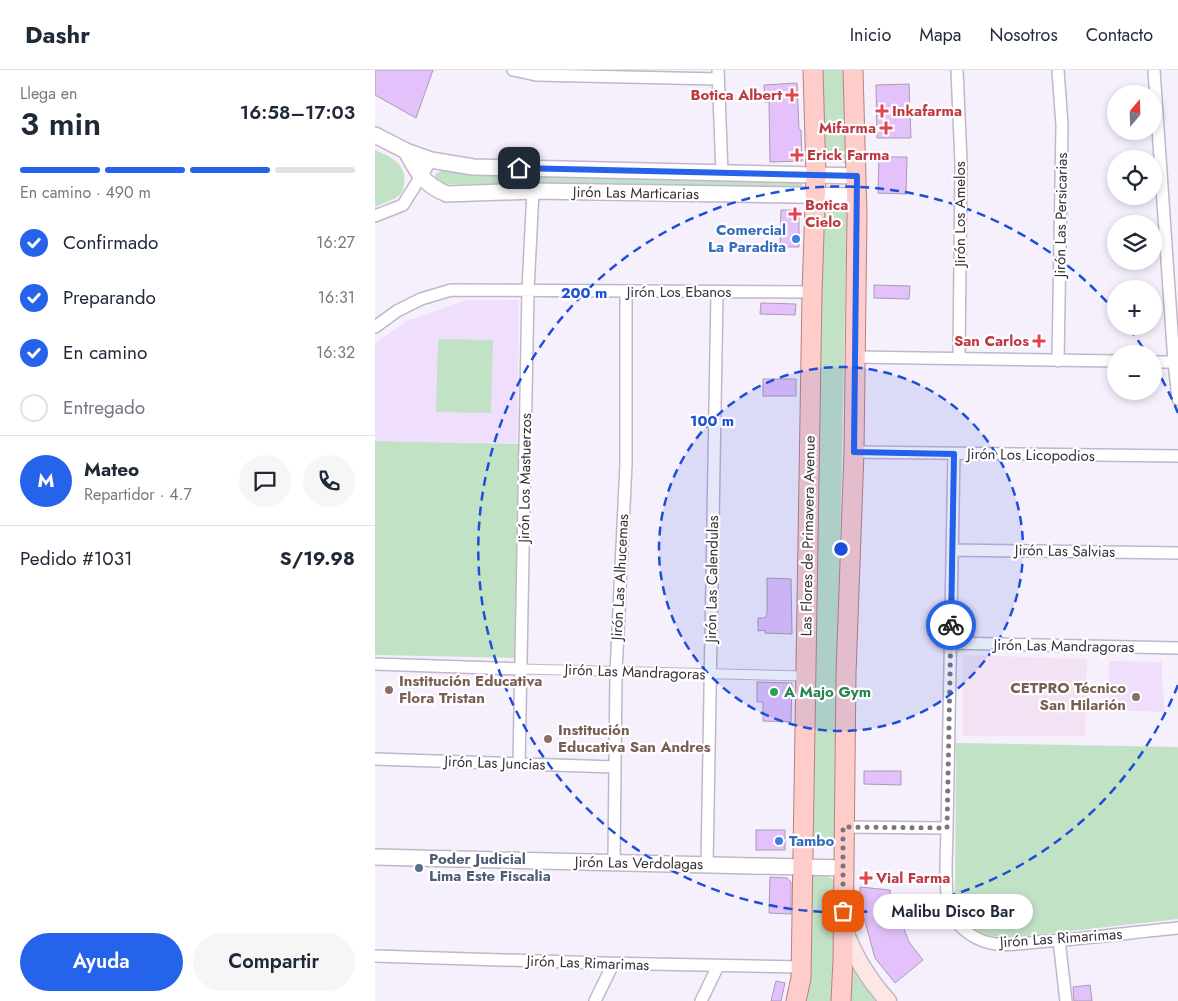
<!DOCTYPE html>
<html lang="es">
<meta charset="utf-8">
<style>
:root{--surface:#fff;--page:#f6f6f7;--text:#1f2937;--muted:#747a83;--line:#e0e1e3;--accent:#2563eb}
body{margin:0;font-family:Jost,sans-serif;background:var(--page);color:var(--text);height:100vh;display:flex;flex-direction:column;font-size:19px;white-space:nowrap}
*{box-sizing:border-box;margin:0}
p{font-size:16px;color:var(--muted)}
.icon{flex:none;width:28px;height:28px;fill:none;stroke:currentColor;stroke-width:2;stroke-linecap:round;stroke-linejoin:round}
.map{position:relative;flex:1;overflow:hidden}
.details{display:flex;flex-direction:column;background:var(--surface);width:375px}
.details>*{flex:none}
.needle{width:32px;rotate:19deg}
.fabs{position:absolute;left:732px;top:15px;display:grid;gap:10px}
.fabs a{display:grid;place-items:center;width:55px;height:55px;border-radius:50%;background:var(--surface);box-shadow:0 2px 8px #0003;font-size:25px}
.pin{position:absolute;display:grid;place-items:center;width:42px;height:42px;color:#fff;margin:-21px;border-radius:10px;box-shadow:0 2px 8px #0006}
.courier{position:absolute;display:grid;place-items:center;width:50px;height:50px;margin:-25px;border:4px solid #2563eb;border-radius:50%;background:#fff;color:#222;box-shadow:0 1px 6px #0007}
.bubble{position:absolute;height:35px;border-radius:18px;background:var(--surface);box-shadow:0 2px 8px #0003;font-size:16px;font-weight:600;line-height:35px;text-align:center}
.overview em{font-style:normal;font-weight:600}
.overview div{display:flex;flex-direction:column-reverse}
.overview{display:flex;align-items:center;justify-content:space-between;height:85px;padding:0 20px}
h1{font-size:32px;font-weight:600;line-height:38px}
.bar{display:grid;grid-template-columns:repeat(4,1fr);gap:8px 5px;align-content:center;height:60px;padding:0 20px}
.bar i{height:6px;border-radius:4px;background:var(--line)}
.bar .selected{background:var(--accent)}
.bar p{grid-column:span 4}
.line{display:flex;align-items:center;gap:12px;padding:0 20px;border-top:1px solid var(--line)}
.line div{flex:1}
.round{display:grid;place-items:center;flex:none;width:52px;height:52px;border-radius:26px;background:var(--page)}
ol{padding:0 20px;list-style:none}
li{display:flex;align-items:center;gap:15px;height:55px}
li p{margin-inline-start:auto}
li .icon{padding:5px;border-radius:50%;background:var(--accent);color:#fff;stroke-width:4}
li:last-child{color:var(--muted)}
li i{width:28px;height:28px;border:2px solid var(--line);border-radius:50%}
.cta{display:flex;gap:10px;margin-top:auto;padding:10px 20px}
.cta a{flex:1;height:58px;border-radius:30px;background:var(--accent);color:#fff;font-size:20px;font-weight:600;line-height:58px;text-align:center}
.cta a+a{background:var(--page);color:var(--text)}
header{display:flex;align-items:center;gap:30px;box-sizing:border-box;height:70px;padding:0 25px;background:var(--surface);border-bottom:1px solid var(--line)}
header strong{font-size:24px}
nav{display:flex;gap:28px;margin-inline-start:auto;font-size:18px}
main{display:flex;flex:1;min-height:0}
.map>svg:first-child{display:block}
.built{fill:#efdffc}
.industrial{fill:#f3e2f4}
.green{fill:#c2e2c6}
.building{fill:#e3c2fb;stroke:#a89cb0}
.lines{fill:none;stroke-linecap:round;stroke-linejoin:round}
.pedestrian-casing{stroke:#c2b6cb;stroke-width:11}
.minor-casing{stroke:#c2b6cb;stroke-width:14}
.tertiary-casing{stroke:#c2b6cb;stroke-width:18}
.secondary-casing{stroke:#c2b6cb;stroke-width:19}
.primary-casing{stroke:#b88180;stroke-width:21}
.pedestrian{stroke:#fff;stroke-width:9}
.minor{stroke:#fff;stroke-width:11}
.tertiary{stroke:#fff;stroke-width:15}
.secondary{stroke:#fee6e4;stroke-width:16}
.primary{stroke:#fecdca;stroke-width:19}
.done{stroke:#7a747e;stroke-width:5;stroke-dasharray:0 9}
.route{stroke:#2563eb;stroke-width:6}
.ring{fill:none;stroke:#1d4ed8;stroke-width:2.5;stroke-dasharray:9 6}
.health-dot{fill:#e0444e;stroke:#fff;stroke-width:2}
.shop-dot{fill:#3f7fe0;stroke:#fff;stroke-width:2}
.education-dot{fill:#8d6e63;stroke:#fff;stroke-width:2}
.leisure-dot{fill:#2e9e5b;stroke:#fff;stroke-width:2}
.service-dot{fill:#5c6f8a;stroke:#fff;stroke-width:2}
.labels{text-anchor:middle;dominant-baseline:central;stroke-width:4.5;stroke-linejoin:round;paint-order:stroke}
.health-label{font-size:15px;font-weight:bold;fill:#be3a42;stroke:#fff;text-anchor:start}
.street-label{font-size:15px;fill:#37323a;stroke:#fff}
.shop-label{font-size:15px;font-weight:bold;fill:#366cbe;stroke:#fff;text-anchor:end}
.education-label{font-size:15px;font-weight:bold;fill:#785e54;stroke:#fff;text-anchor:start}
.leisure-label{font-size:15px;font-weight:bold;fill:#27864d;stroke:#fff;text-anchor:start}
.service-label{font-size:15px;font-weight:bold;fill:#4e5e75;stroke:#fff;text-anchor:start}
.centre{fill:#1d4ed8;stroke:#fff;stroke-width:2.5}
.ring-label{font-size:15px;text-anchor:middle;font-weight:bold;fill:#1d4ed8;stroke:#fff;stroke-width:4.5;stroke-linejoin:round;paint-order:stroke}
</style>
<header>
<strong>Dashr</strong>
<nav><a>Inicio</a><a>Mapa</a><a>Nosotros</a><a>Contacto</a></nav>
</header>
<main>
<section class="details">
<div class="overview"><div><h1>3 min</h1><p>Llega en</p></div><em>16:58–17:03</em></div>
<div class="bar"><i class="selected"></i><i class="selected"></i><i class="selected"></i><i></i><p>En camino · 490 m</p></div>
<ol>
<li><svg class="icon" aria-label="check" viewBox="0 0 24 24"><path d="M5 12l5 5 9-10"/></svg>Confirmado<p>16:27</p></li>
<li><svg class="icon" aria-label="check" viewBox="0 0 24 24"><path d="M5 12l5 5 9-10"/></svg>Preparando<p>16:31</p></li>
<li><svg class="icon" aria-label="check" viewBox="0 0 24 24"><path d="M5 12l5 5 9-10"/></svg>En camino<p>16:32</p></li>
<li><i></i>Entregado</li>
</ol>
<div class="line" style="height:90px"><b class="round" style="background:var(--accent);color:#fff">M</b><div><b>Mateo</b><p>Repartidor · 4.7</p></div><a class="round"><svg class="icon" aria-label="chat" viewBox="0 0 24 24"><path d="M4 5h16v11H9l-5 4z"/></svg></a><a class="round"><svg class="icon" aria-label="phone" viewBox="0 0 24 24"><path d="M5 4h4l2 5-3 2q2 4 5 5l2-3 5 2v4C11 20 4 13 5 4z"/></svg></a></div>
<div class="line" style="height:65px"><div>Pedido #1031</div><b>S/19.98</b></div>
<div class="cta"><a>Ayuda</a><a>Compartir</a></div>
</section>
<div class="map">
<svg width="803" height="931" viewBox="0 0 803 931">
<rect width="100%" height="100%" fill="#f6effc"/>
<path class="built" d="M 91,230 L 144,230 L 142,373 L 0,371 L 0,273 L 32,251 Z
M 734,591 L 787,592 L 787,613 L 790,642 L 734,640 Z"/>
<path class="industrial" d="M 588,585 L 712,589 L 710,666 L 588,666 Z"/>
<path class="green" d="M 444,0 L 471,0 L 475,86 L 470,93 L 454,91 L 448,88 Z
M 0,80 C 21,89 37,98 26,124 L 19,129 L 0,137 Z
M 67,101 L 425,109 L 428,112 L 427,117 L 424,119 L 65,114 L 58,109 L 62,103 Z
M 449,140 L 469,140 L 472,142 L 459,771 L 452,778 L 441,778 L 436,776 L 446,143 Z
M 63,269 L 118,270 L 116,343 L 61,342 Z
M 0,371 L 144,374 L 141,588 L 0,585 Z
M 581,673 L 803,677 L 803,849 L 635,868 C 607,866 589,862 580,833 Z
M 438,805 L 454,807 L 459,810 L 457,931 L 428,931 L 434,808 Z
M 477,897 L 503,931 L 474,931 Z"/>
<path class="building" d="M 0,0 L 58,0 L 41,48 L 0,25 Z
M 422,13 L 424,60 L 426,60 L 427,91 L 395,92 L 394,32 L 390,32 L 389,15 Z
M 534,14 L 536,68 L 502,68 L 501,15 Z
M 504,87 L 532,87 L 531,124 L 503,123 Z
M 406,140 L 424,140 L 424,177 L 405,177 Z
M 499,215 L 535,216 L 534,229 L 499,228 Z
M 386,233 L 421,234 L 420,245 L 385,244 Z
M 388,309 L 421,309 L 421,326 L 388,326 Z
M 392,508 L 416,509 L 417,564 L 390,563 L 390,560 L 383,561 L 383,548 L 390,548 L 392,544 Z
M 382,612 L 417,613 L 416,652 L 388,651 L 388,632 L 382,632 Z
M 489,701 L 526,701 L 526,715 L 489,714 Z
M 381,760 L 410,760 L 410,780 L 381,780 Z
M 395,807 L 412,808 L 416,812 L 416,844 L 394,843 Z
M 485,817 L 515,820 L 516,834 L 526,833 L 530,850 L 526,851 L 534,872 L 548,890 L 520,913 L 500,888 L 486,837 Z
M 401,911 L 410,913 L 406,931 L 396,931 Z
M 715,915 L 717,931 L 699,931 L 698,917 Z"/>
<g class="lines">
<defs>
<path id="pedestrian" d="M 146,599 L 430,606"/>
<path id="minor" d="M 138,0 L 161,5 L 343,9
M 343,0 L 347,102
M 582,0 L 586,92 L 584,288
M 683,0 L 687,55 L 683,291
M 779,0 L 799,292 L 803,329
M 0,146 L 28,135 L 56,90
M 0,257 L 22,241 L 46,229 L 76,220 L 437,222
M 480,287 L 741,291
M 779,292 L 803,292
M 479,382 L 803,386
M 579,384 L 572,758 C 572,780 568,822 576,842 C 583,859 602,872 621,874 C 638,876 657,872 674,871 C 717,868 760,862 803,858
M 577,480 L 803,483
M 575,573 L 803,578
M 0,594 L 146,599
M 0,689 L 240,697
M 144,694 L 153,220 L 158,121
M 468,757 L 572,758
M 239,793 L 241,602 L 251,394 L 251,222
M 332,795 L 342,223
M 684,870 L 691,931
M 0,886 L 227,893 L 425,897
M 220,931 L 238,894
M 326,931 L 343,896"/>
<path id="tertiary" d="M 0,65 L 31,81 L 56,90 L 98,97 L 482,106
M 31,81 C 42,102 49,115 72,124 L 158,121 L 482,126
M 0,787 L 468,798"/>
<path id="secondary" d="M 470,861 C 480,888 494,910 513,931"/>
<path id="primary" d="M 421,931 L 426,908 L 437,222 L 441,105 L 438,0
M 466,931 L 468,890 L 471,603 L 479,382 L 482,144 L 478,0"/>
</defs>
<use href="#pedestrian" class="pedestrian-casing"/>
<use href="#minor" class="minor-casing"/>
<use href="#tertiary" class="tertiary-casing"/>
<use href="#secondary" class="secondary-casing"/>
<use href="#primary" class="primary-casing"/>
<use href="#pedestrian" class="pedestrian"/>
<use href="#minor" class="minor"/>
<use href="#tertiary" class="tertiary"/>
<use href="#secondary" class="secondary"/>
<use href="#primary" class="primary"/>
</g>
<g class="lines">
<path class="done" d="M 468,841 L 468,757 L 572,758 L 576,555"/>
<path class="route" d="M 144,98 L 482,106 L 479,382 L 579,384 L 576,555"/>
</g>
<circle cx="466" cy="479" r="182" fill="#1d4ed8" fill-opacity=".12"/>
<g class="ring">
<circle cx="466" cy="479" r="182"/>
<path d="M803 615A363 363 0 1 1 740 241M754 258A363 363 0 0 1 770 281M779 295A363 363 0 0 1 803 343"/>
</g>
<g class="health-dot">
<path d="M414.5 17.5h5v5h5v5h-5v5h-5v-5h-5v-5h5z"/>
<path d="M504.5 33.5h5v5h5v5h-5v5h-5v-5h-5v-5h5z"/>
<path d="M508.5 50.5h5v5h5v5h-5v5h-5v-5h-5v-5h5z"/>
<path d="M419.5 77.5h5v5h5v5h-5v5h-5v-5h-5v-5h5z"/>
<path d="M417.5 136.5h5v5h5v5h-5v5h-5v-5h-5v-5h5z"/>
<path d="M661.5 263.5h5v5h5v5h-5v5h-5v-5h-5v-5h5z"/>
<path d="M488.5 800.5h5v5h5v5h-5v5h-5v-5h-5v-5h5z"/>
</g>
<g class="shop-dot">
<circle cx="421" cy="169" r="5"/>
<circle cx="404" cy="771" r="5"/>
</g>
<g class="education-dot">
<circle cx="14" cy="620" r="5"/>
<circle cx="761" cy="627" r="5"/>
<circle cx="173" cy="669" r="5"/>
</g>
<circle class="leisure-dot" cx="399" cy="622" r="5"/>
<circle class="service-dot" cx="44" cy="798" r="5"/>
<g class="labels">
<g class="health-label">
<text x="407" y="25" text-anchor="end">Botica Albert</text>
<text x="517" y="41">Inkafarma</text>
<text x="501" y="58" text-anchor="end">Mifarma</text>
<text x="432" y="85">Erick Farma</text>
<text x="430" y="135">Botica<tspan x="430" dy="17">Cielo</tspan></text>
<text x="654" y="271" text-anchor="end">San Carlos</text>
<text x="501" y="808">Vial Farma</text>
</g>
<g class="street-label">
<text transform="translate(261 123) rotate(1)">Jirón Las Marticarias</text>
<text transform="translate(585 144) rotate(-90)">Jirón Los Amelos</text>
<text transform="translate(686 145) rotate(-89)">Jirón Las Persicarias</text>
<text x="304" y="222">Jirón Los Ebanos</text>
<text transform="translate(656 385) rotate(1)">Jirón Los Licopodios</text>
<text transform="translate(150 408) rotate(-89)">Jirón Los Mastuerzos</text>
<text transform="translate(433 466) rotate(-89)">Las Flores de Primavera Avenue</text>
<text transform="translate(690 481) rotate(1)">Jirón Las Salvias</text>
<text transform="translate(245 507) rotate(-87)">Jirón Las Alhucemas</text>
<text transform="translate(337 509) rotate(-89)">Jirón Las Calendulas</text>
<text transform="translate(689 576) rotate(1)">Jirón Las Mandragoras</text>
<text transform="translate(260 602) rotate(2)">Jirón Las Mandragoras</text>
<text transform="translate(120 693) rotate(2)">Jirón Las Juncias</text>
<text transform="translate(264 793) rotate(1)">Jirón Las Verdolagas</text>
<text transform="translate(686 868) rotate(-4)">Jirón Las Rimarimas</text>
<text transform="translate(213 893) rotate(2)">Jirón Las Rimarimas</text>
</g>
<g class="shop-label">
<text x="411" y="160">Comercial<tspan x="411" dy="17">La Paradita</tspan></text>
<text x="414" y="771" text-anchor="start">Tambo</text>
</g>
<g class="education-label">
<text x="24" y="611">Institución Educativa<tspan x="24" dy="17">Flora Tristan</tspan></text>
<text x="751" y="618" text-anchor="end">CETPRO Técnico<tspan x="751" dy="17">San Hilarión</tspan></text>
<text x="183" y="660">Institución<tspan x="183" dy="17">Educativa San Andres</tspan></text>
</g>
<g class="leisure-label">
<text x="409" y="622">A Majo Gym</text>
</g>
<g class="service-label">
<text x="54" y="789">Poder Judicial<tspan x="54" dy="17">Lima Este Fiscalia</tspan></text>
</g>
</g>
<circle cx="466" cy="479" r="8" class="centre"/>
<g class="ring-label">
<text x="209" y="228">200 m</text>
<text x="337" y="356">100 m</text>
</g>
</svg>
<div class="fabs">
<a><svg class="needle" viewBox="-14 -14 28 28"><path d="M0-13l5 13h-10z" fill="#e53935"/><path d="M0 13l5-13h-10z" fill="#747a83"/></svg></a>
<a><svg class="icon" aria-label="locate" viewBox="0 0 24 24"><circle cx="12" cy="12" r="6"/><path d="M12 2v4M12 18v4M2 12h4M18 12h4"/></svg></a>
<a><svg class="icon" aria-label="layers" viewBox="0 0 24 24"><path d="M12 4l9 5-9 5-9-5zM3 14l9 5 9-5"/></svg></a>
<a>+</a>
<a>−</a>
</div>
<div class="pin" style="left:468px;top:841px;background:#ea580c"><svg class="icon" aria-label="bag" viewBox="0 0 24 24"><path d="M5 8h14l-1 12H6zM9 8a3 3 0 0 1 6 0"/></svg></div>
<div class="pin" style="left:144px;top:98px;background:#1f2937"><svg class="icon" aria-label="home" viewBox="0 0 24 24"><path d="M3 11l9-7 9 7M6 9v11h12V9"/></svg></div>
<div class="courier" style="left:576px;top:555px"><svg class="icon" aria-label="bike" viewBox="0 0 24 24"><circle cx="6" cy="16" r="4"/><circle cx="18" cy="16" r="4"/><path d="M6 16l4-8h5l3 8M10 8l3 8H6M13 5h3"/></svg></div>
<div class="bubble" style="left:498px;top:824px;width:160px">Malibu Disco Bar</div>
</div>
</main>
